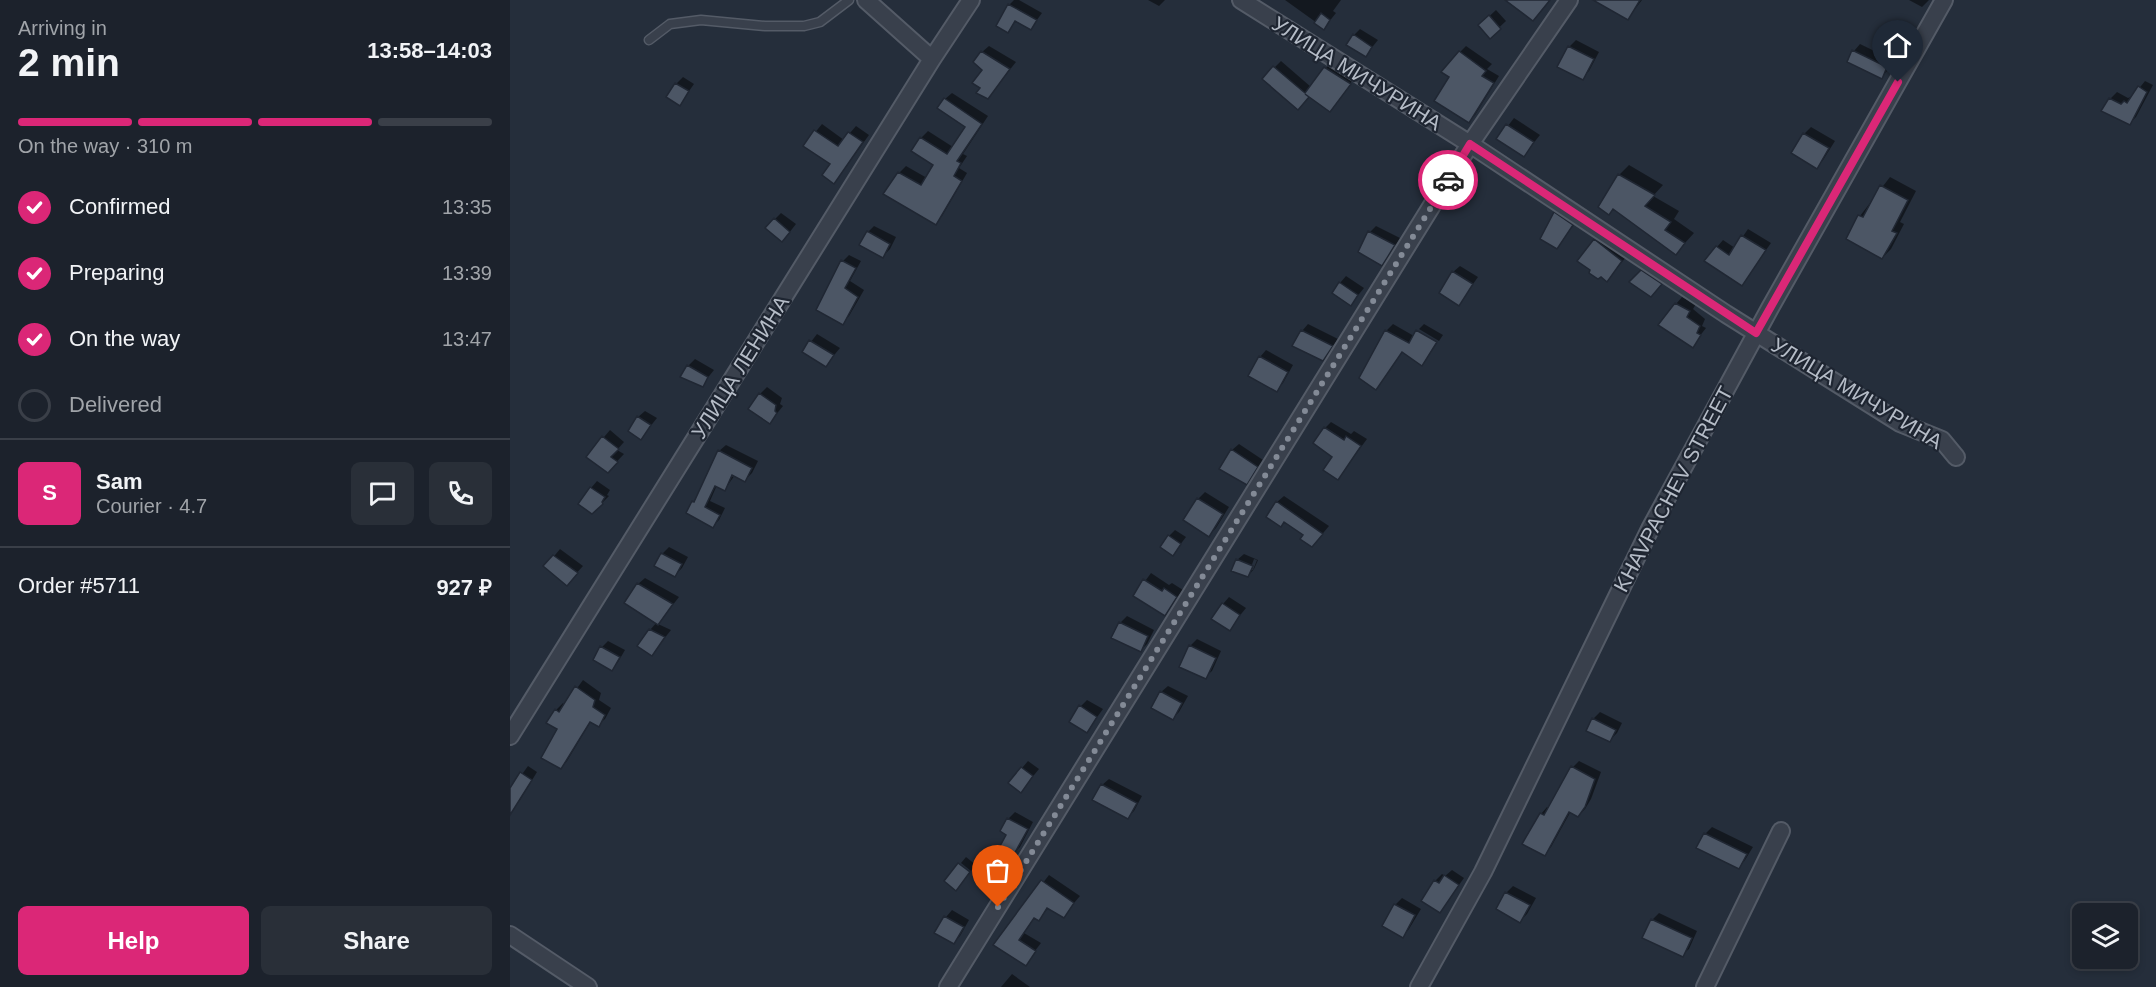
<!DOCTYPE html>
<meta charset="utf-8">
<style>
:root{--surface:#1c222c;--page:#292f38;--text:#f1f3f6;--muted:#a0a4a9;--line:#3a3f48;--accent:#db2777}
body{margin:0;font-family:Arial,sans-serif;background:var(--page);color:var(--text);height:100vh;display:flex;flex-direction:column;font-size:22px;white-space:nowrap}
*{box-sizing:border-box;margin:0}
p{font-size:20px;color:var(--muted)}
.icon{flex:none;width:33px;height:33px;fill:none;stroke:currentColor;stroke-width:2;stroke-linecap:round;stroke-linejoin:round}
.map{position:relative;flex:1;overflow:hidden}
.side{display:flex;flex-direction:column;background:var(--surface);width:510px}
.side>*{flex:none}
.controls{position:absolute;left:1562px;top:903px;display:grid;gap:12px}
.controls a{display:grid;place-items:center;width:66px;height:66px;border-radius:9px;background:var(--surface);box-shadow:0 3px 9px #0003,0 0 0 2px var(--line);font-size:30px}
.pin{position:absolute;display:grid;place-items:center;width:51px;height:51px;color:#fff;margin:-62px -26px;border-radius:50% 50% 50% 0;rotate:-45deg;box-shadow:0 0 6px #0007}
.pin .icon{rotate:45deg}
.courier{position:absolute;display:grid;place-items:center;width:60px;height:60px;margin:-30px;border:4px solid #db2777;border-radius:50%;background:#fff;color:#222;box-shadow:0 2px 8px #0007}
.headline em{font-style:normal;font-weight:600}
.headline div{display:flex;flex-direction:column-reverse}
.headline{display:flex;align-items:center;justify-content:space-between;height:102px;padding:0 18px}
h1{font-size:39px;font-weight:600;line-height:45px}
.bar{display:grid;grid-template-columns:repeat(4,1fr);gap:9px 6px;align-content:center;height:72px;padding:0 18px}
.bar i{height:8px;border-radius:4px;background:var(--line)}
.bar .active{background:var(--accent)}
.bar p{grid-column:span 4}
.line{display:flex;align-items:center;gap:15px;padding:0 18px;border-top:2px solid var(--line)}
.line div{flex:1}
.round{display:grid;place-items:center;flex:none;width:63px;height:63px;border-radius:9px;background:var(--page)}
ol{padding:0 18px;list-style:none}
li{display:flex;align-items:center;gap:18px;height:66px}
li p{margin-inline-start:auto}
li .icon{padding:6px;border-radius:50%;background:var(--accent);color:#fff;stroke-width:4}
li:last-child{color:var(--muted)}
li i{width:33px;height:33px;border:3px solid var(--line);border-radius:50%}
.action{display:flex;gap:12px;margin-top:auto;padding:12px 18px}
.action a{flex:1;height:69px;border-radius:9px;background:var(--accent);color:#fff;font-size:24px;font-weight:600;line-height:69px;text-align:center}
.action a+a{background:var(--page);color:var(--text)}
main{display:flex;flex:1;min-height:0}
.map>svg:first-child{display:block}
.shadow{fill:#0007;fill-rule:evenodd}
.building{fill:#4c5665;stroke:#202733;stroke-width:1.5}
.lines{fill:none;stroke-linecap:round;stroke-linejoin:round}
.lane-casing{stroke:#545b67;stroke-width:11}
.street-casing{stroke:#545b67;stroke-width:20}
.lane{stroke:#39404c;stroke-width:8}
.street{stroke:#39404c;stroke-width:16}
.done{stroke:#838a96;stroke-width:6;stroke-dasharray:0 10.8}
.route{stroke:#db2777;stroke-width:8}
.labels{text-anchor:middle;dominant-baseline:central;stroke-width:4.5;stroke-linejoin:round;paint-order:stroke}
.street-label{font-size:21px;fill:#b5bcc7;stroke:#1e2531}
</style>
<main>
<section class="side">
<div class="headline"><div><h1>2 min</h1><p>Arriving in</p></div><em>13:58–14:03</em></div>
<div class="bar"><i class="active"></i><i class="active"></i><i class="active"></i><i></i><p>On the way · 310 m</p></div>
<ol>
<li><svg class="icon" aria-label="check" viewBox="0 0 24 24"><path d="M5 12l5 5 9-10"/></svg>Confirmed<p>13:35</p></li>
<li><svg class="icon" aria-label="check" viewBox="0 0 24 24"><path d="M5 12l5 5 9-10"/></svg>Preparing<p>13:39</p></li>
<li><svg class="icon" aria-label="check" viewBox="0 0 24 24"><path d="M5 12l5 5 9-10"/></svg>On the way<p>13:47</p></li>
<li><i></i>Delivered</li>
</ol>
<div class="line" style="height:108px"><b class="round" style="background:var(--accent);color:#fff">S</b><div><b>Sam</b><p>Courier · 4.7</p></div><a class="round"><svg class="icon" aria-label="chat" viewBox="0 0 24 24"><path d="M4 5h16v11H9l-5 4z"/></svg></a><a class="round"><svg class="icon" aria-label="phone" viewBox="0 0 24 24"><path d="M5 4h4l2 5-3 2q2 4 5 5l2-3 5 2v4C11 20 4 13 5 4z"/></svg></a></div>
<div class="line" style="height:78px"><div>Order #5711</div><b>927 ₽</b></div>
<div class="action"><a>Help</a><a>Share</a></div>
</section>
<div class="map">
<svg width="1646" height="987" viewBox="0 0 1646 987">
<rect width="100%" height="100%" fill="#252e3b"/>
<path class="shadow" d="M 504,0 L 509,0 L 532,13 L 521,28 L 507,20 L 497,31 L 499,5 Z
M 638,0 L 655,0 L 649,6 Z
M 775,0 L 831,0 L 823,11 L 826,13 L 814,28 Z
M 1097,0 L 1132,0 L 1118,18 Z
M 1399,0 L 1419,0 L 1412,7 Z
M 986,10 L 996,21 L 980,36 L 970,25 Z
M 850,29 L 868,40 L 855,56 L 844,35 Z
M 1066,40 L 1089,52 L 1079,71 L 1072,78 L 1059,47 Z
M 1350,44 L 1383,60 L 1378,70 L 1371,77 L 1339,61 L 1344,51 Z
M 479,46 L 506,62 L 478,97 L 472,87 L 472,52 Z
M 956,46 L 982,64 L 977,69 L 989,76 L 965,115 L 958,121 L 941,77 L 950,52 Z
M 771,61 L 801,87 L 821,62 L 846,76 L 820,110 L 800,95 L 795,101 L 765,67 Z
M 173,77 L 184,84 L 170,104 L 166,84 Z
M 1635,81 L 1643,85 L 1626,117 L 1619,124 L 1600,99 L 1607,92 L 1618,98 L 1623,96 Z
M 442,93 L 478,116 L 453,154 L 457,156 L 449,168 L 457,173 L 432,216 L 425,223 L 389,173 L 396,166 L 417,178 L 425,165 L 411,138 L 418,131 L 443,147 L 457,126 L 435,99 Z
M 1004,118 L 1030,135 L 1014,155 L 988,139 Z
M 312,124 L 334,140 L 346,126 L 359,135 L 330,175 L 322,164 L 295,145 Z
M 1301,127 L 1325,141 L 1313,160 L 1307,167 L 1294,134 Z
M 1119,165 L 1153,185 L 1143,196 L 1169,211 L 1164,219 L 1184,233 L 1166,253 L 1109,175 Z
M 1380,177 L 1406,191 L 1390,222 L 1394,224 L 1381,249 L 1372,258 L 1338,238 L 1350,216 Z
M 1052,207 L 1069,218 L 1047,247 L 1045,213 Z
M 271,213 L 286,224 L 279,233 L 265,219 Z
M 364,226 L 386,237 L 380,249 L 373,256 L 358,232 Z
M 866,226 L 890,238 L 879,257 L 872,264 L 860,232 Z
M 1238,229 L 1261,243 L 1232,284 L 1207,247 L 1213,240 L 1225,248 Z
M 1095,230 L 1122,250 L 1097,280 L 1085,240 Z
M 339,255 L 351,261 L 340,281 L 354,290 L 339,316 L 332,323 L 333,261 Z
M 1139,265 L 1157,277 L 1148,288 L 1122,282 Z
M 950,266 L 968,277 L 949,304 L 943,272 Z
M 836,276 L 854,288 L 841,304 L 830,283 Z
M 1172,297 L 1186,304 L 1183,309 L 1195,319 L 1192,326 L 1196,328 L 1182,346 L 1166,304 Z
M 798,324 L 828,339 L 813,360 L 792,331 Z
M 883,324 L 904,336 L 908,331 L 927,343 L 912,364 L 893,351 L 866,388 L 876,331 Z
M 914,324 L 933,335 L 929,341 L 909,329 Z
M 307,334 L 330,348 L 316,365 L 294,351 Z
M 756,350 L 783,365 L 773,383 L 766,390 L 750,357 Z
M 185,359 L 204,370 L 192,385 L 178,366 Z
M 257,387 L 272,398 L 270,404 L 273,406 L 260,422 L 250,394 Z
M 135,411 L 147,418 L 131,438 L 128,417 Z
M 821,422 L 841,434 L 844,431 L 857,439 L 828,478 L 824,456 L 815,428 Z
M 100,430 L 114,442 L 107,450 L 114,454 L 98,471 L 78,456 Z
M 729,444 L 753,460 L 736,483 L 722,450 Z
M 216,445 L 248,461 L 242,473 L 235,480 L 225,475 L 215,489 L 207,485 L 200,501 L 215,508 L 209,520 L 203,526 L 183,502 L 187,498 L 209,451 Z
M 87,481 L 100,490 L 97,495 L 99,496 L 92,503 L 81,488 Z
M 695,492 L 719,507 L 706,528 L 699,535 L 675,520 L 688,499 Z
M 774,496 L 819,526 L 809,538 L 795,535 L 767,502 Z
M 665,530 L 676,537 L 663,554 L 659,536 Z
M 159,547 L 178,557 L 172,568 L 165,575 L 147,565 L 152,554 Z
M 50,549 L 73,566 L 63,577 L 36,566 Z
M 734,554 L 748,560 L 744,569 L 738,576 L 727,560 ZM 744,559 L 747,560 L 743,570 L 740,570 Z
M 641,573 L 659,585 L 662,583 L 673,590 L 655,614 L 625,595 Z
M 135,578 L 169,597 L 148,624 L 161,630 L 142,654 L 140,630 L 147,622 L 128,584 Z
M 719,597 L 736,608 L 719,629 L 713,604 Z
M 617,616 L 644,630 L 637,644 L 630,651 L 610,623 Z
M 687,639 L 711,651 L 702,671 L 695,677 L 680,646 Z
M 98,641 L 115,650 L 108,662 L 102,669 L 92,647 Z
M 73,680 L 91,693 L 89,700 L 101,708 L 95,719 L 88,725 L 81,721 L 57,761 L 51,768 L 46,710 L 53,703 L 55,705 Z
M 658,686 L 678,696 L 669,712 L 663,718 L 651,692 Z
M 577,700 L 593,709 L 577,731 L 571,706 Z
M 1090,712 L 1112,723 L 1107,733 L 1100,740 L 1083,719 Z
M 518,761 L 529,769 L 511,791 L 512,768 Z
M 1069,761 L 1091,772 L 1081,799 L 1075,809 L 1068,816 L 1061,811 L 1041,847 L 1034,854 L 1031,814 L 1037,807 L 1039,808 L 1063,767 Z
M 18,766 L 27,772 L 10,800 L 4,807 L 0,804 L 0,791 Z
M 599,779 L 632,796 L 624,811 L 618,817 L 592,785 Z
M 505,812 L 523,822 L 510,847 L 503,854 L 498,819 Z
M 1202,827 L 1243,847 L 1235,860 L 1229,867 L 1188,848 L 1195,834 Z
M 456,857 L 466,865 L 461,871 L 451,863 Z
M 942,870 L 954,878 L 930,911 L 925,881 L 932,874 L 935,876 Z
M 539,875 L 570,896 L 553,916 L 539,907 L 529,919 L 525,917 L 514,933 L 531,943 L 515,964 L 485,945 Z
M 1003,886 L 1026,898 L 1017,914 L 1010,921 L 988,908 L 996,893 Z
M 892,898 L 911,909 L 899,929 L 893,936 L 885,905 Z
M 442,910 L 459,920 L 450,936 L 444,942 L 426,933 L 436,917 Z
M 1149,913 L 1187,931 L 1179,949 L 1172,955 L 1142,920 Z
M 502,974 L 520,987 L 491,987 Z"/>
<path class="building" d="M 995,0 L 1040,0 L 1023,21 Z
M 1083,0 L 1130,0 L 1118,20 Z
M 498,4 L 527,20 L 521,30 L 505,21 L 498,33 L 486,26 Z
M 811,13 L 820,20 L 814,30 L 804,23 Z
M 979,15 L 991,29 L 980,39 L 968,25 Z
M 843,34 L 862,47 L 856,57 L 836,45 Z
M 1058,46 L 1084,59 L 1073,80 L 1047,67 Z
M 1342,50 L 1377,67 L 1372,79 L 1337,62 Z
M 471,51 L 500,69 L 478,99 L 466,93 L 470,88 L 462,83 L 472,70 L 463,62 Z
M 949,51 L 976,71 L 972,76 L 984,83 L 959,123 L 924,101 L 939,77 L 931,72 Z
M 763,66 L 795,93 L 814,67 L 841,84 L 820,112 L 795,94 L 799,97 L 788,110 L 752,79 Z
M 165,83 L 179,91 L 170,106 L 156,97 Z
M 1628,86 L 1637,92 L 1620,125 L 1591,111 L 1599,98 L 1611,104 L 1614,101 L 1617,103 Z
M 434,98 L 472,124 L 447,161 L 451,163 L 444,176 L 452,181 L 426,225 L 373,194 L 388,172 L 411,185 L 423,165 L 401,151 L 410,137 L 437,154 L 455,127 L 427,108 Z
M 996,124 L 1024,142 L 1014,157 L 986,139 Z
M 304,130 L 328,146 L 338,132 L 353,142 L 324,184 L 312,175 L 320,164 L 293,146 Z
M 1293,133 L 1319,148 L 1307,169 L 1281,153 Z
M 1108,174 L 1145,195 L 1135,206 L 1161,222 L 1155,230 L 1175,243 L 1166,255 L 1103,209 L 1099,215 L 1088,207 Z
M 1370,185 L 1398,200 L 1382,231 L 1387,233 L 1372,259 L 1336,239 L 1348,215 L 1353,217 Z
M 1044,212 L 1063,225 L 1047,249 L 1030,239 Z
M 264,218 L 280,232 L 272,242 L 255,228 Z
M 357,231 L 380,244 L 373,258 L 349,245 Z
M 858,231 L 885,245 L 872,266 L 848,252 Z
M 1231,235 L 1256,250 L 1232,286 L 1194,261 L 1206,246 L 1219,255 Z
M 1084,239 L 1112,261 L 1097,282 L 1091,277 L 1088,279 L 1079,273 L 1080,270 L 1067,261 Z
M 331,260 L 346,268 L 335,288 L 348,297 L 333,325 L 306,310 Z
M 1131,270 L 1152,284 L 1141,297 L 1119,282 Z
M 942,271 L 963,284 L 949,306 L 929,293 Z
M 829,282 L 848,295 L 841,306 L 822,293 Z
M 1165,303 L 1180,311 L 1177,317 L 1190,326 L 1187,333 L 1191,335 L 1183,348 L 1148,325 Z
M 791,330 L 823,346 L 813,361 L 782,346 Z
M 875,330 L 899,343 L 906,330 L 927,342 L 912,366 L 892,352 L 866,390 L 849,378 Z
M 299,340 L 324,355 L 316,367 L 292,352 Z
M 749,356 L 778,372 L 767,392 L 738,376 Z
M 177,365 L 198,377 L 193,387 L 170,377 Z
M 249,393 L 266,405 L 265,411 L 267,413 L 260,424 L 238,409 Z
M 127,416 L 141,425 L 131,440 L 118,431 Z
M 814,427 L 834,440 L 836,436 L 851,446 L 828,480 L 813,470 L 822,457 L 803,443 Z
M 92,436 L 109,449 L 101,457 L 108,462 L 98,473 L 76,457 Z
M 721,449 L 748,467 L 737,485 L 709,469 Z
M 208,450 L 242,468 L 235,482 L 222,475 L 215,491 L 205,486 L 195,507 L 210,515 L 203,528 L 176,513 L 182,501 L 184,502 Z
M 80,487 L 95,497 L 92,502 L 93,504 L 82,514 L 68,504 Z
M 687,498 L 713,514 L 699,537 L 673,520 Z
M 766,501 L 813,534 L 802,547 L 790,539 L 793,535 L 774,522 L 771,527 L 756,517 Z
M 658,535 L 671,544 L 663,556 L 650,547 Z
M 151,553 L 172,564 L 165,577 L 144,566 Z
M 43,555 L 68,573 L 57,586 L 33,566 Z
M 726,559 L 743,566 L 738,577 L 721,571 Z
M 633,579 L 652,591 L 654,588 L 667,597 L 655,616 L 623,596 Z
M 127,583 L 163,604 L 148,625 L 114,603 Z
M 712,603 L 730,615 L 720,631 L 701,619 Z
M 609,622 L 638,636 L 631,652 L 601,638 Z
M 139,629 L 155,637 L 142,656 L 127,646 Z
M 679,645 L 706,658 L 696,679 L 669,667 Z
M 90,646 L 110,657 L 102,671 L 83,660 Z
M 65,686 L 85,700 L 83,707 L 95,715 L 89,727 L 80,722 L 51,769 L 31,758 L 47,729 L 36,723 L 45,709 L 49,712 Z
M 650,691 L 672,703 L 663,720 L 641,708 Z
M 569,705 L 587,717 L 577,733 L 559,722 Z
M 1082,718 L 1106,730 L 1100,742 L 1076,731 Z
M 1061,766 L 1085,779 L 1075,807 L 1068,817 L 1059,812 L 1035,856 L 1012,844 L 1030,813 L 1034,815 Z
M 511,767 L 523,776 L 511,793 L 498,783 Z
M 10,772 L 22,780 L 0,815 L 0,788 Z
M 591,784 L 627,803 L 618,819 L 582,800 Z
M 497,818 L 518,829 L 503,856 L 489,848 L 496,835 L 490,831 Z
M 1194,833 L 1237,854 L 1229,869 L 1186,848 Z
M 448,863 L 460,872 L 446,891 L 434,881 Z
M 934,875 L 949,885 L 930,913 L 911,901 L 924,880 L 929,883 Z
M 531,880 L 564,903 L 554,918 L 537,908 L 529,921 L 524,918 L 509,940 L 526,951 L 516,966 L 483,945 Z
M 995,892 L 1020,905 L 1010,923 L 986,909 Z
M 884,904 L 905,915 L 893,938 L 872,926 Z
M 434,916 L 454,927 L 444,944 L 424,933 Z
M 1141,919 L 1182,938 L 1173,957 L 1132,938 Z"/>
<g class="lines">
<defs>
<path id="lane" d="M 139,40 L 160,24 L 191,20 L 255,26 L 294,26 L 310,22 L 339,0"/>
<path id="street" d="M 356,0 L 422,59
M 731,0 L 960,144 L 1216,314 L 1390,423 L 1432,440 L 1446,457
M 0,736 L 422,59 L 461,0
M 0,935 L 78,987
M 438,987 L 960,144 L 1059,0
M 909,987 L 973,872 L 1141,527 L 1260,308 L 1434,0
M 1195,987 L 1271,831"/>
</defs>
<use href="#lane" class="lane-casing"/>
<use href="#street" class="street-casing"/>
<use href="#lane" class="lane"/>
<use href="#street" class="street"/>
</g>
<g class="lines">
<path class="done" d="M 488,907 L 938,180"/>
<path class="route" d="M 938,180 L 960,144 L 1246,333 L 1388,82"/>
</g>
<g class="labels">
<g class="street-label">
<text transform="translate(847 73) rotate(32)">УЛИЦА МИЧУРИНА</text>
<text transform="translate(230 367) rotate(-58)">УЛИЦА ЛЕНИНА</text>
<text transform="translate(1347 393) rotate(31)">УЛИЦА МИЧУРИНА</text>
<text transform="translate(1163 489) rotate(-62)">KHAVPACHEV STREET</text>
</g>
</g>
</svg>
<div class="controls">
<a><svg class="icon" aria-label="layers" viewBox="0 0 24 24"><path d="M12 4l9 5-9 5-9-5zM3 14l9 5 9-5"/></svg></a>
</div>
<div class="pin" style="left:488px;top:907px;background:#ea580c"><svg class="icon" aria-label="bag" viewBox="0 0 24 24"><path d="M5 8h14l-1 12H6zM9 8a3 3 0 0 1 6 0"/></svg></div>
<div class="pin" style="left:1388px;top:82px;background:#1f2937"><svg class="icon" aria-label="home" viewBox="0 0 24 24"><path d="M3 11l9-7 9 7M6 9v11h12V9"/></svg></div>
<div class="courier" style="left:938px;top:180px"><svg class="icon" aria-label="car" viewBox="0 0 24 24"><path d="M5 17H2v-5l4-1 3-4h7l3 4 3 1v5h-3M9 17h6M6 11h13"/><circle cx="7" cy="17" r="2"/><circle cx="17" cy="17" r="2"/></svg></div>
</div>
</main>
